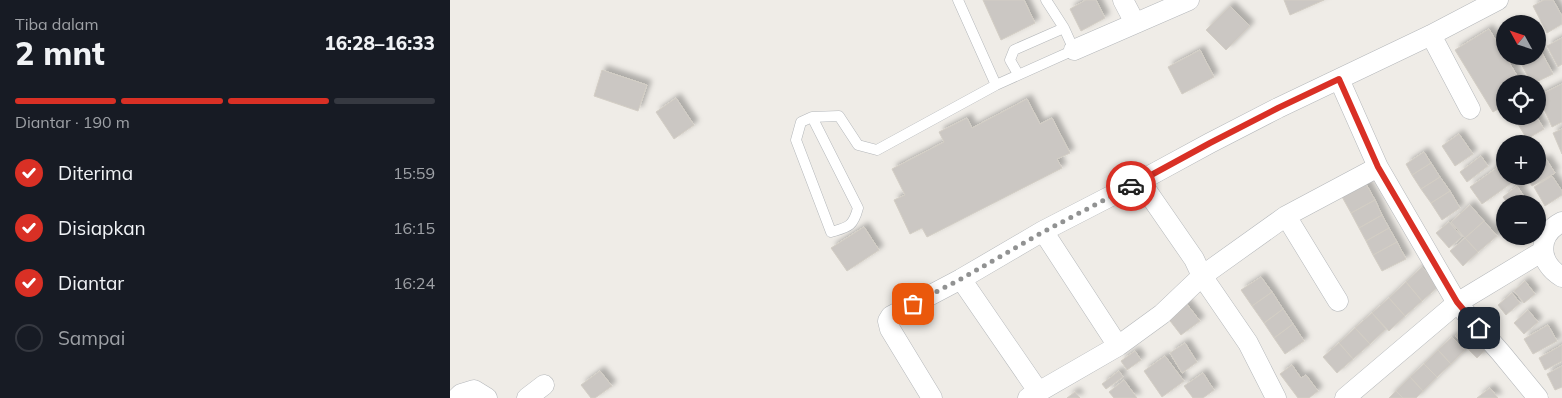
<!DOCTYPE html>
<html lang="id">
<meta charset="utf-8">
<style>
:root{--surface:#171b24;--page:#242831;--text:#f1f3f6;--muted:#9ea1a6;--line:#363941;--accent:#d93025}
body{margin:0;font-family:Mulish,sans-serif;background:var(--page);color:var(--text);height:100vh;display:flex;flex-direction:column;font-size:19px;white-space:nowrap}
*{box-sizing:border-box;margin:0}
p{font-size:16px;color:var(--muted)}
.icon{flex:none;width:28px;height:28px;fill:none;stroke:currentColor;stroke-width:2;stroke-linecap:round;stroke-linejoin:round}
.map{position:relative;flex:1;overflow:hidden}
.side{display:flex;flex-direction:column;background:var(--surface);width:450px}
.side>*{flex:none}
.needle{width:32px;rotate:310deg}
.controls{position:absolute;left:1046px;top:15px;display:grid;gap:10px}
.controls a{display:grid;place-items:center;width:50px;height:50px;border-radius:50%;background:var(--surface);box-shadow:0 1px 4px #0004;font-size:25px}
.pin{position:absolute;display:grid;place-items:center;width:42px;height:42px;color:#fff;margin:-21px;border-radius:10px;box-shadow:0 2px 8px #0006}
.courier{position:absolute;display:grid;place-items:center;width:50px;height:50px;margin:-25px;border:4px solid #d93025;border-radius:50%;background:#fff;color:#222;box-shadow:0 1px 6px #0007}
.headline em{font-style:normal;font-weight:800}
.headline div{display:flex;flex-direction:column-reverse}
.headline{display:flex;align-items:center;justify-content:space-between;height:85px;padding:0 15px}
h1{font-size:32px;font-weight:800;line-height:38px}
.bar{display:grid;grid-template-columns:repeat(4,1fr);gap:8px 5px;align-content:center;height:60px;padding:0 15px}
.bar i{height:6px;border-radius:4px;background:var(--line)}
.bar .on{background:var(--accent)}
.bar p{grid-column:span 4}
ol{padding:0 15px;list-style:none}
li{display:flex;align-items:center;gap:15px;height:55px}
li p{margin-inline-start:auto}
li .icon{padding:5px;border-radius:50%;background:var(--accent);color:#fff;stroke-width:4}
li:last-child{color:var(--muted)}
li i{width:28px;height:28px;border:2px solid var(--line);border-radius:50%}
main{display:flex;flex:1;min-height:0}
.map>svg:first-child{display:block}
.building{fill:#cbc7c3;stroke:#d3cec5;filter:url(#shadow)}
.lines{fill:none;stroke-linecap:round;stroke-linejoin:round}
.lane-casing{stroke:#b4b7ba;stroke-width:11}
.street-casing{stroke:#b4b7ba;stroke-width:21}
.lane{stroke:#fff;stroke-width:10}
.street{stroke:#fff;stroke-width:20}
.done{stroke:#919292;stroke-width:5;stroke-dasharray:0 9}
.route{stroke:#d93025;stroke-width:6}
</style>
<main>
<section class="side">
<div class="headline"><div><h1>2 mnt</h1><p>Tiba dalam</p></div><em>16:28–16:33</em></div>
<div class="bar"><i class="on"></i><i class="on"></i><i class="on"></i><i></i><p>Diantar · 190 m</p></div>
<ol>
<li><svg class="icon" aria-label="check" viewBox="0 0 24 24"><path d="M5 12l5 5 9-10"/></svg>Diterima<p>15:59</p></li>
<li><svg class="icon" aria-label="check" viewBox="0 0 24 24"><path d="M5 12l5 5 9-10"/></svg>Disiapkan<p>16:15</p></li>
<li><svg class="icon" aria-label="check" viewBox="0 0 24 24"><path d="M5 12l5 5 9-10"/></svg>Diantar<p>16:24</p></li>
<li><i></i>Sampai</li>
</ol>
</section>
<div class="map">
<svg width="1112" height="398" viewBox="0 0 1112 398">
<defs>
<filter id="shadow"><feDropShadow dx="4.5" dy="-4.5" stdDeviation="2.5" flood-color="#0004"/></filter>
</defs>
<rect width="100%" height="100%" fill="#efece7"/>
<path class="building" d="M 533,0 L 574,0 L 585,23 L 551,40 Z
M 636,0 L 646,0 L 655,18 L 631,31 L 620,9 Z
M 834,0 L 874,0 L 840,15 Z
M 1094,0 L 1103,0 L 1112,16 L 1112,24 L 1097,33 L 1083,6 Z
M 780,6 L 800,26 L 776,50 L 756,30 Z
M 1039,29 L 1072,84 L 1055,84 L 1055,105 L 1043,112 L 1005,50 Z
M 1112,38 L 1112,64 L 1108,67 L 1097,46 Z
M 750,50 L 764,77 L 732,94 L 718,67 Z
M 1091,51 L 1103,74 L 1082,84 L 1070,62 L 1080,56 L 1088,56 L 1088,52 Z
M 152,70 L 197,85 L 188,111 L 144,96 Z
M 1112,84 L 1112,122 L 1102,127 L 1088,96 Z
M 226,98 L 244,125 L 224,139 L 206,112 Z
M 577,99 L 590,124 L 602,118 L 620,153 L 607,159 L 612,168 L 477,237 L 472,228 L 460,234 L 444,200 L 455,195 L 442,169 L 494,142 L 489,132 L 517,118 L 522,128 Z
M 1063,116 L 1086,116 L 1094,129 L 1077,139 Z
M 1112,129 L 1112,154 L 1103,133 Z
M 1009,134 L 1023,154 L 1005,166 L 992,146 Z
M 974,152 L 981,163 L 962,175 L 956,164 Z
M 1031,156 L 1038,166 L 1017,182 L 1010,172 Z
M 1096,159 L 1105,173 L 1082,186 L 1076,176 L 1088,176 L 1088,164 Z
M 981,163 L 990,177 L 971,189 L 962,175 Z
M 1051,165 L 1055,171 L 1055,176 L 1059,176 L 1063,182 L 1032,204 L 1020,187 Z
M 1102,176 L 1112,191 L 1112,195 L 1095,206 L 1084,187 Z
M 990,177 L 1000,191 L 981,203 L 971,189 Z
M 915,182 L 925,200 L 901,213 L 891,195 Z
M 1067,186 L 1079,204 L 1058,204 L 1053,197 Z
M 1000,191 L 1010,208 L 992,220 L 981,203 Z
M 925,200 L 932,215 L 909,228 L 901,213 Z
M 1020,205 L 1034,221 L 1015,238 L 1001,222 Z
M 932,215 L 939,228 L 916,241 L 909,228 Z
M 1034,221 L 1047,236 L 1028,252 L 1015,238 Z
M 999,222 L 1012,237 L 999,248 L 986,233 Z
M 414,227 L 429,250 L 397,271 L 381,248 Z
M 939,228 L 947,242 L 923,255 L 916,241 Z
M 1015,238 L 1028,252 L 1013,266 L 1000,251 Z
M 947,242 L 956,259 L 932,271 L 923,255 Z
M 972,267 L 989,286 L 972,301 L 956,282 Z
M 811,277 L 822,292 L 802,306 L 791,290 Z
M 1075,281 L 1085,294 L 1074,303 L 1064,291 Z
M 956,282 L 972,301 L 955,316 L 939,298 Z
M 822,292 L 833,309 L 814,323 L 802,306 Z
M 1062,293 L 1070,303 L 1056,315 L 1048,305 Z
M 939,298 L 955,316 L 939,331 L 922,313 Z
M 736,303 L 750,321 L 731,335 L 717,317 Z
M 833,309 L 843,324 L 824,338 L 814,323 Z
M 1078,310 L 1088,322 L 1074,334 L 1064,323 Z
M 922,313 L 936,329 L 920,344 L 905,328 Z
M 1019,323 L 1040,345 L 1027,358 L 1005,336 Z
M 843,324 L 854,341 L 835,354 L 824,338 Z
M 1098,325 L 1107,341 L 1083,354 L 1074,339 Z
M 905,328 L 920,344 L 903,359 L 889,343 Z
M 1002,337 L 1015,350 L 1001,364 L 988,350 Z
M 735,343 L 747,362 L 732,373 L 720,353 Z
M 889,343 L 903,359 L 887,373 L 873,357 Z
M 1112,345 L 1112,361 L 1095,370 L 1089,358 Z
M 988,350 L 1001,364 L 987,377 L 974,364 Z
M 685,351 L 691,360 L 677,370 L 671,361 Z
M 715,356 L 734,381 L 712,397 L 694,371 Z
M 974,364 L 987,377 L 973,391 L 960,377 Z
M 842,365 L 851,378 L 856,375 L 868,391 L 859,398 L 848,398 L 830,374 Z
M 1112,366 L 1112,387 L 1105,390 L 1097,374 Z
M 150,371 L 162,386 L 145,398 L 141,398 L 131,385 Z
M 669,371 L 673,377 L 656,389 L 652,384 Z
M 753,373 L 764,390 L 753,398 L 743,398 L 734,386 Z
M 960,377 L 973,391 L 966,398 L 953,398 L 946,391 Z
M 674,380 L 687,398 L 664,398 L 659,392 Z
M 1040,388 L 1048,398 L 1027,398 Z
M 946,391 L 953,398 L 939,398 Z
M 625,392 L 630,398 L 617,398 Z"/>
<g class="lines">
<defs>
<path id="lane" d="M 508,0 L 546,85
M 568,74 L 560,60 L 564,50 L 614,28
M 362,117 L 408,208 C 403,227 398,227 381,232 L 346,140 L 351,122 L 362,117 L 389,116 L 408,145 L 427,150 L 546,85 L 624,50 L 614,28 L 596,0"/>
<path id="street" d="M 673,0 L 685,23
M 981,35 L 1020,109
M 624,50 L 739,0
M 889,79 L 928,167 L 1007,303 L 1051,353 L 1088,398
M 690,181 L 744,259 L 752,276 L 798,343 L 826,398
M 836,216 L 888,301
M 1112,222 C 1086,235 1088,263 1112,277
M 593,231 L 668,346
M 511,279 L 588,391
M 7,398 L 11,394 L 24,390 L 37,398
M 77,398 L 94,385
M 482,398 L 440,329 L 438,321 L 441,316 L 511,279 L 593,231 L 690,181 L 760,143 L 828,108 L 981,35 L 1048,0
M 578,398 L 668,346 L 712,314 L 752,276 L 836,216 L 928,167
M 895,398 L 1007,303 L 1093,251"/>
</defs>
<use href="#lane" class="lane-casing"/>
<use href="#street" class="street-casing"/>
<use href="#lane" class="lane"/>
<use href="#street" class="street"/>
</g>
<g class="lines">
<path class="done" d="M 463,304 L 511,279 L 593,232 L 681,186"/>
<path class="route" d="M 681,186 L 760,143 L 828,108 L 889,79 L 928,167 L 1007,302 L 1029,328"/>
</g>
</svg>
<div class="controls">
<a><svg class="needle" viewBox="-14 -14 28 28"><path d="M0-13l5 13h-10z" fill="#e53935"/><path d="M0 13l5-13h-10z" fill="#9ea1a6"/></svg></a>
<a><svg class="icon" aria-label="locate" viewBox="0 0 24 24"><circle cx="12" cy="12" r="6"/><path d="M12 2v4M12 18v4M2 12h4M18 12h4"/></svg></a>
<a>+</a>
<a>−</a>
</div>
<div class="pin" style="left:463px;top:304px;background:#ea580c"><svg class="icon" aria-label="bag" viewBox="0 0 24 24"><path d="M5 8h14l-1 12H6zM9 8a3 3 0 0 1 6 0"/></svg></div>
<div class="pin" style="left:1029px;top:328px;background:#1f2937"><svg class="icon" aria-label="home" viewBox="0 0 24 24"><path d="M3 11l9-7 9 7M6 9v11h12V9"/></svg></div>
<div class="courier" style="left:681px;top:186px"><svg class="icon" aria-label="car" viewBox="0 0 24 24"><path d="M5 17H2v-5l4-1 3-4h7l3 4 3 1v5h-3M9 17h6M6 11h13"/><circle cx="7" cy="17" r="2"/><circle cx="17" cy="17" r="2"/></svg></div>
</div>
</main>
